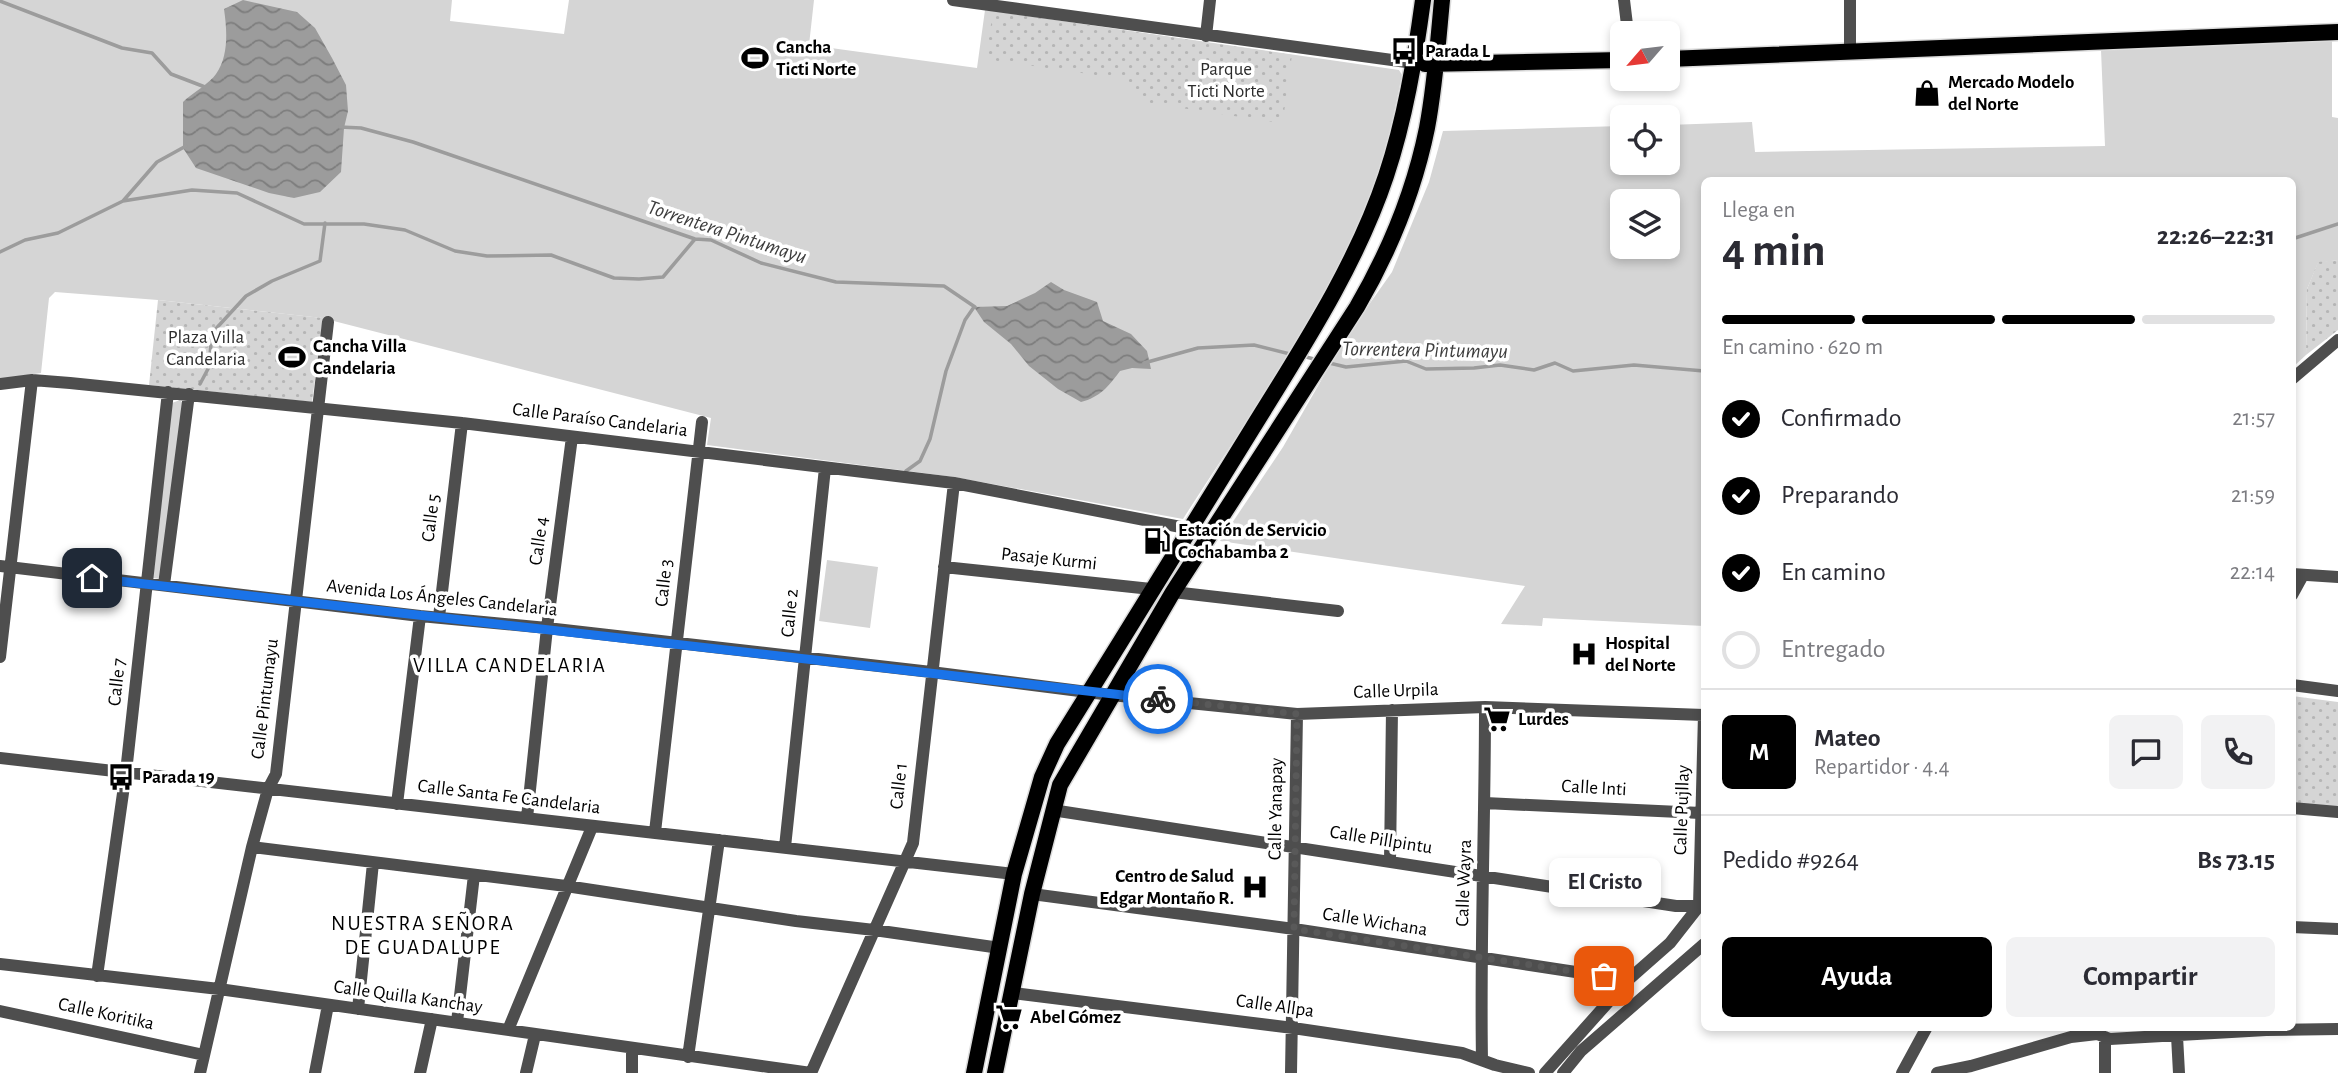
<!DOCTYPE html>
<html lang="es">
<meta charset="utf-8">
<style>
:root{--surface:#fff;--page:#f2f2f3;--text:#2b2b33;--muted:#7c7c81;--line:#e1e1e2;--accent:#000}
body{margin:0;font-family:"Alegreya Sans",sans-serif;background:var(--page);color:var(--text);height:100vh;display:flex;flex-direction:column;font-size:26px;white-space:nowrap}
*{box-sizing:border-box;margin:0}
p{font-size:23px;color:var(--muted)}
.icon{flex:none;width:38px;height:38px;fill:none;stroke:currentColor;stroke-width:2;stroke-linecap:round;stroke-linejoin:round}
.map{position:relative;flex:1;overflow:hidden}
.details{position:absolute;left:1701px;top:177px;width:595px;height:854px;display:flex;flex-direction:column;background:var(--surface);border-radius:10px;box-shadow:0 4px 10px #0003}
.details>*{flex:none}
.needle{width:46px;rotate:242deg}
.buttons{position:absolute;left:1610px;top:21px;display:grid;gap:14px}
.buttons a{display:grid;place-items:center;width:70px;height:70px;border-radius:10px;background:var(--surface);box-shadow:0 4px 10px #0003;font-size:35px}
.pin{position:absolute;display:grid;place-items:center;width:60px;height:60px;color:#fff;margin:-30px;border-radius:14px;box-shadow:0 4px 10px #0006}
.courier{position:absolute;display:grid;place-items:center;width:70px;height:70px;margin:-35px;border:5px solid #1a73e8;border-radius:50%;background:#fff;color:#222;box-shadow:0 2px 9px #0007}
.bubble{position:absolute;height:49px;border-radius:10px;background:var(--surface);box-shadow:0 4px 10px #0003;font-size:23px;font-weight:700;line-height:49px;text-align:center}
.head em{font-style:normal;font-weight:700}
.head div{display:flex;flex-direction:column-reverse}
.head{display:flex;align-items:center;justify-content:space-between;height:119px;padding:0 21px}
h1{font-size:46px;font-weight:700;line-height:52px}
.bar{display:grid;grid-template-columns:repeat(4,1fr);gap:10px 7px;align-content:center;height:84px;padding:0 21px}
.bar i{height:9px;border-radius:5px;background:var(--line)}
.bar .current{background:var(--accent)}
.bar p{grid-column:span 4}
.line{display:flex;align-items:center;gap:18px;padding:0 21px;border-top:2px solid var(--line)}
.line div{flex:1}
.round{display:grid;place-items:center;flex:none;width:74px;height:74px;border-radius:10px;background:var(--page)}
ol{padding:0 21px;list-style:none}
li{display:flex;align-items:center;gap:21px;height:77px}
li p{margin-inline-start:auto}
li .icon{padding:7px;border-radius:50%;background:var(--accent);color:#fff;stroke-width:4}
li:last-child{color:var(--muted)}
li i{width:38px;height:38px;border:4px solid var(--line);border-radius:50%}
.primary-button{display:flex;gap:14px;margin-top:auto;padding:14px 21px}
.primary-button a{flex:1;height:80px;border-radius:10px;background:var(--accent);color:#fff;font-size:28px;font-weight:700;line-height:80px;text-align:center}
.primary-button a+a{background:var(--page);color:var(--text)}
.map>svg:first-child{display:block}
.green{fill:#d5d5d5;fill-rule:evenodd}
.park{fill:url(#park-dots)}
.water{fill:url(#water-waves)}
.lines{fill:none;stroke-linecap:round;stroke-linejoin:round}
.stream{stroke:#9c9c9c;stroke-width:3.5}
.major-casing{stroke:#dbdbdb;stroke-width:19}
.minor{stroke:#4e4e4e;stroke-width:12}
.major{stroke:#000;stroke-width:16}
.done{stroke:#595959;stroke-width:7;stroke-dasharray:0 12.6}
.route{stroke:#1a73e8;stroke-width:9}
.labels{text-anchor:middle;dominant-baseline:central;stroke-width:7;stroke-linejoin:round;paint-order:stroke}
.poi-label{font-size:19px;font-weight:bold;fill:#000;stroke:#fff;text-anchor:start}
.park-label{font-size:19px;fill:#2c2c2c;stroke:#fff}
.street-label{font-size:19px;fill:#000;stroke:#fff}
.water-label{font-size:21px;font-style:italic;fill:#3d3d3d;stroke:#fff}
.neighbourhood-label{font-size:21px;letter-spacing:2px;fill:#000;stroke:#fff}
</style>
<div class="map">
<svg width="2338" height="1073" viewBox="0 0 2338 1073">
<defs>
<pattern id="park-dots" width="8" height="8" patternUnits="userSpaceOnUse" patternTransform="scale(1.75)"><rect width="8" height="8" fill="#d5d5d5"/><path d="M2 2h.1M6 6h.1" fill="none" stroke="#b5b5b5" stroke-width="1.8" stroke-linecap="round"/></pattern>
<pattern id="water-waves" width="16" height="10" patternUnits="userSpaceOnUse" patternTransform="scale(1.75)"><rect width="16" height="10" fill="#9c9c9c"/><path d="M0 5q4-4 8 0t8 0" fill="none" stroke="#7d7d7d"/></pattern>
</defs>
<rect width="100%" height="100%" fill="#fff"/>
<path class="green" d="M 0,0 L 452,0 L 450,21 L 564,34 L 569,0 L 814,0 L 809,45 L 977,68 L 985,10 L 1399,70 L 1402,75 C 1391,130 1379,184 1356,235 C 1309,334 1242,426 1183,519 L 954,477 L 707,445 L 711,418 L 322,318 L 158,300 L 55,292 L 49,298 L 41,373 L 0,379 Z
M 2332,38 L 2332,117 L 2338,118 L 2338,260 L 2318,263 L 2307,289 L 2306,355 L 2293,367 L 2292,180 L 1704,180 L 1704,626 L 1543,618 L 1542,626 L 1501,624 L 1525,586 L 1220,541 L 1283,447 L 1346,337 L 1392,272 L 1429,182 L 1443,131 L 1622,126 L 1622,163 L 1668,163 L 1668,125 L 1752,122 L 1755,152 L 2105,146 L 2101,50 ZM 1622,201 L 1668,201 L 1668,247 L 1622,247 Z
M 180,400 L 183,404 L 160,579 L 153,578 L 172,403 Z
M 827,560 L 878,567 L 870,628 L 819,621 Z"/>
<path class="park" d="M 993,11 L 1292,55 L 1283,120 L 1280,123 L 1148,103 L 1123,79 L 991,60 L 987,56 L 987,51 Z
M 2338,260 L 2338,330 L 2306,355 L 2307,289 L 2318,262 Z
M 158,300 L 323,318 L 312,402 L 149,385 Z
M 2292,696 L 2338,702 L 2338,810 L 2293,806 Z"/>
<path class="water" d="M 243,0 L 297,12 L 315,28 L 332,58 L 346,85 L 348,111 L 344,128 L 341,172 L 320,192 L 294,198 L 269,193 L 196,168 L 183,148 L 183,102 C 191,94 210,83 216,74 C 229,56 227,30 224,9 Z
M 1051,282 L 1064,290 L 1097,302 L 1103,321 L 1131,334 L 1147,351 L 1151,369 L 1132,368 L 1120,371 C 1108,387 1100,397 1081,402 L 1058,389 L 1029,366 L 1011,344 L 984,322 L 974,307 L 1007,306 L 1035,293 Z"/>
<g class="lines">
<path class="stream" d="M 0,1 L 122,48 L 152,53 L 171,74 L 205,87
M 340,127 L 361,128 L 413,142 L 695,239 L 711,240 L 761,263 L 836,282 L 944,286 L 975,307
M 123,201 L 192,190 L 237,193 L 304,224 L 364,224 L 405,230 L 455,251 L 487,256 L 551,255 L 614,278 L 639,279 L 663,277 L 695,239
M 2292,239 L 2338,224
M 0,252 L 25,240 L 58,233 L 123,201 L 157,162 L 186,146
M 1302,356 L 1318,360
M 1325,362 L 1346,367 L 1406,361 L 1426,369 L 1474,368 L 1500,365 L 1534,370 L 1555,363 L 1573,371 L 1634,365 L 1704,371
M 1144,363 L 1198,348 L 1254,345 L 1294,355
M 200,384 L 209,367 L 212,333 L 246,296 L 272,281 L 320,261 L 325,223
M 906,471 L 920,461 L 930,439 L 946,371 L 965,320 L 974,307"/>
<defs>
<path id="major" d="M 1668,59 L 2338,32
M 1425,64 L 1622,60
M 974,1073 L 1014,874 L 1042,777 L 1057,744 C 1122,639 1188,534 1252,429 C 1302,348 1356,266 1386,176 C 1405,119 1415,59 1423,0
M 995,1073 L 1032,894 L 1060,785 L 1173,592 L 1357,307 C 1389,252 1414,192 1427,128 C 1435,86 1438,42 1442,0"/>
</defs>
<use href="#major" class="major-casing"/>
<path class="minor" d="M 953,0 L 1414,63
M 1624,0 L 1628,33
M 1850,0 L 1850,51
M 1206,36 L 1210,0
M 2292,379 L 2338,340
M 0,384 L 32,380 L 70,383 L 462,423 L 954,483 L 1191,529
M 0,566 L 420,616 L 547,628 L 931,672 L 1111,695 L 1297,714 L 1485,707 L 1704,715
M 944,567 L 1151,589
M 2292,574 L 2338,577
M 164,585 L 189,394
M 1173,592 L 1338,611
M 2292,595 L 2303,575
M 439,617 L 462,423
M 0,657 L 32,380
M 2292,685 L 2338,691
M 0,758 L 1014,874
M 1485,803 L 1701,813
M 397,804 L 420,616
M 2292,808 L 2338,812
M 1052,810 L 1676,906 L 1704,906
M 527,818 L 547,628 L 572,437
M 655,832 L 702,422
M 252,847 L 566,886 L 796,921 L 874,930 L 1000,948
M 785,847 L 825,468
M 1390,861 L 1392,710
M 1032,894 L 1294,929 L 1628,980
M 1699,906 L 1704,715
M 2292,927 L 2338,929
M 0,964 L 219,989 L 811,1073 L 913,843 L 954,483
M 97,976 L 126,772 L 168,392
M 1013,993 L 1293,1028 L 1462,1053 L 1495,1065 L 1529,1073
M 358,1009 L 373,863
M 0,1011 L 204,1055
M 457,1022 L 474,875
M 508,1030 L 592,827
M 2177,1036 L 2179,1073
M 2105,1037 L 2105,1073
M 632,1048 L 632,1073
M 688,1057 L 719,840
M 1482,1060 C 1480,942 1485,825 1485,707
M 200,1073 L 252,847 L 268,789 L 276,774 L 328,322
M 315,1073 L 328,1005
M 420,1073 L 432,1019
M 526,1073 L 535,1035
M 1291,1073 L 1297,714
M 1545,1073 L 1628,980 L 1670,943 L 1699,906
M 1563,1073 L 1581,1051 L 1704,944
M 1902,1073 L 1927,1027
M 1937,1073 L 1971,1066 L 2071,1037 L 2097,1034 L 2110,1039 L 2266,1030 L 2338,1029"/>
<use href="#major" class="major"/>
</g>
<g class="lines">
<path class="done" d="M 1158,699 L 1297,714 L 1294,929 L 1604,976"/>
<path class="route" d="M 92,578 L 1158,699"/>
</g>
<defs>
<symbol id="bus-bare" viewBox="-9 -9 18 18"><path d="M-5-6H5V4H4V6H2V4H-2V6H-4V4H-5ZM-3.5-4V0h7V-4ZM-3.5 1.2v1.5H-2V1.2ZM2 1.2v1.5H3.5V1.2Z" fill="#000" stroke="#fff" stroke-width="2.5" paint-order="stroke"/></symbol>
<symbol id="stadium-bare" viewBox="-9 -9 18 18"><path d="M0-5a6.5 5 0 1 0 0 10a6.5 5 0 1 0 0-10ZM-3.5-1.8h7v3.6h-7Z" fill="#000" stroke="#fff" stroke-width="2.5" paint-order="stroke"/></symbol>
<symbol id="shop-bare" viewBox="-9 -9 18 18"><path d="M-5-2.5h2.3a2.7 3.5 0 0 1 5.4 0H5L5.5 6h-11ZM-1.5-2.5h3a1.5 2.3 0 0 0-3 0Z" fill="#000" stroke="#fff" stroke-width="2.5" paint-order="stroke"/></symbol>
<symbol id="fuel-bare" viewBox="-9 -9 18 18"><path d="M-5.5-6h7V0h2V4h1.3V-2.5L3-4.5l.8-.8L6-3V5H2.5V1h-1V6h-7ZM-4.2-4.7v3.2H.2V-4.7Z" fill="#000" stroke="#fff" stroke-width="2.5" paint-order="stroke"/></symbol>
<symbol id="hospital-bare" viewBox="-9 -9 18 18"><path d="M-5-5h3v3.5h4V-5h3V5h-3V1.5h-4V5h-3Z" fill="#000" stroke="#fff" stroke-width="2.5" paint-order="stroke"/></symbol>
<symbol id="supermarket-bare" viewBox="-9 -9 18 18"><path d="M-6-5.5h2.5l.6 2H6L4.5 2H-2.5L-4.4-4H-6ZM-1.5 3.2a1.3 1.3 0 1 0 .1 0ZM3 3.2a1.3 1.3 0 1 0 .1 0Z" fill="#000" stroke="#fff" stroke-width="2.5" paint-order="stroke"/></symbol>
</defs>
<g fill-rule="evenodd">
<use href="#bus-bare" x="1385" y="32" width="38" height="38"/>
<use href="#stadium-bare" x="736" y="39" width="38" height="38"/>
<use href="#shop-bare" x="1908" y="74" width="38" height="38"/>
<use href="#stadium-bare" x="273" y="338" width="38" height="38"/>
<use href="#fuel-bare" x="1138" y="522" width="38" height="38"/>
<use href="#hospital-bare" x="1565" y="635" width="38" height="38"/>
<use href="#supermarket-bare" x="1478" y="700" width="38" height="38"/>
<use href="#bus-bare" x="102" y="758" width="38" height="38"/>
<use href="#hospital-bare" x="1236" y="868" width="38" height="38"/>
<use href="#supermarket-bare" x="990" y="998" width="38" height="38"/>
</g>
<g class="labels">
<g class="poi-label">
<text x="776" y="47">Cancha<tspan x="776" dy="22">Ticti Norte</tspan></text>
<text x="1425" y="51">Parada L</text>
<text x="1948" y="82">Mercado Modelo<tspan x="1948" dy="22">del Norte</tspan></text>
<text x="313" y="346">Cancha Villa<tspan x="313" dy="22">Candelaria</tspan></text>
<text x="1178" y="530">Estación de Servicio<tspan x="1178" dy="22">Cochabamba 2</tspan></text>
<text x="1605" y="643">Hospital<tspan x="1605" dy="22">del Norte</tspan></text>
<text x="1518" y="719">Lurdes</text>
<text x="142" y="777">Parada 19</text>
<text x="1234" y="876" text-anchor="end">Centro de Salud<tspan x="1234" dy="22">Edgar Montaño R.</tspan></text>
<text x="1030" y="1017">Abel Gómez</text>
</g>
<g class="park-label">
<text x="1226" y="69">Parque<tspan x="1226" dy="22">Ticti Norte</tspan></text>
<text x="206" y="337">Plaza Villa<tspan x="206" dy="22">Candelaria</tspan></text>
</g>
<g class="street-label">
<text transform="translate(600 420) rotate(7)">Calle Paraíso Candelaria</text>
<text transform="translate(431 518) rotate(-83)">Calle 5</text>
<text transform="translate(539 541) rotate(-82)">Calle 4</text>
<text transform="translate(1049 559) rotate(6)">Pasaje Kurmi</text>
<text transform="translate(664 583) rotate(-84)">Calle 3</text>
<text transform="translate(442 598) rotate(6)">Avenida Los Ángeles Candelaria</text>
<text transform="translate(790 613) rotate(-84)">Calle 2</text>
<text transform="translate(117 682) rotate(-84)">Calle 7</text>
<text transform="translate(1396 691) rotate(-2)">Calle Urpila</text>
<text transform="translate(265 699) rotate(-83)">Calle Pintumayu</text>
<text transform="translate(899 786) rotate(-84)">Calle 1</text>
<text transform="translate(1594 788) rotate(3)">Calle Inti</text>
<text transform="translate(509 797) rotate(7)">Calle Santa Fe Candelaria</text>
<text transform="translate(1276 809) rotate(-89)">Calle Yanapay</text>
<text transform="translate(1682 810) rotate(-88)">Calle Pujllay</text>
<text transform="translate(1381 840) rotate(9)">Calle Pillpintu</text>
<text transform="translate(1464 883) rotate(-88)">Calle Wayra</text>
<text transform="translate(1375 922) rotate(9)">Calle Wichana</text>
<text transform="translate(408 997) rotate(8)">Calle Quilla Kanchay</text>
<text transform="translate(1275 1006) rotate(8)">Calle Allpa</text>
<text transform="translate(106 1014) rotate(12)">Calle Koritika</text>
</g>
<g class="water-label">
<text transform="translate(727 232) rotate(18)">Torrentera Pintumayu</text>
<text transform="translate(1425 350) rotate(1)">Torrentera Pintumayu</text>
</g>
<g class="neighbourhood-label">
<text x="510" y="665">VILLA CANDELARIA</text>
<text x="423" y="923">NUESTRA SEÑORA<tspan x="423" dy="24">DE GUADALUPE</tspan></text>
</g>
</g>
</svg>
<div class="buttons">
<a><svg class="needle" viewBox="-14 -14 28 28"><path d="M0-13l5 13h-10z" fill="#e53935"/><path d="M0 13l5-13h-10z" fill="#7c7c81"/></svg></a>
<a><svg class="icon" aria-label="locate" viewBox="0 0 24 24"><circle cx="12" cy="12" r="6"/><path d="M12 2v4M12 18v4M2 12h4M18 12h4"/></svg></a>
<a><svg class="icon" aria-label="layers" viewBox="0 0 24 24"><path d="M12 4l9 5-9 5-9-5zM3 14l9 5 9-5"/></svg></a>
</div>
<div class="pin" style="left:1604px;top:976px;background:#ea580c"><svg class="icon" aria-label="bag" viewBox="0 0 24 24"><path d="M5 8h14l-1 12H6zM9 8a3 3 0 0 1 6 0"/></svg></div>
<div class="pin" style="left:92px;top:578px;background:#1f2937"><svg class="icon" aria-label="home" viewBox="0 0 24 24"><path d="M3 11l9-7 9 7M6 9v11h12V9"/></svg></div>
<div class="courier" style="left:1158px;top:699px"><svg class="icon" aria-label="bike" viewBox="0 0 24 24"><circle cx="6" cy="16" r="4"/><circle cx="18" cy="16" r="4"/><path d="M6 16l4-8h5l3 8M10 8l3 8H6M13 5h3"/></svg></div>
<div class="bubble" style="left:1549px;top:858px;width:112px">El Cristo</div>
<section class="details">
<div class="head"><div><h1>4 min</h1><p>Llega en</p></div><em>22:26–22:31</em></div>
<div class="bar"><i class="current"></i><i class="current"></i><i class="current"></i><i></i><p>En camino · 620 m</p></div>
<ol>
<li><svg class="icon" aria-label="check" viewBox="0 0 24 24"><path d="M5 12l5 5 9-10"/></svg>Confirmado<p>21:57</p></li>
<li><svg class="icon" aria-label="check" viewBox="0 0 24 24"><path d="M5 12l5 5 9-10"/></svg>Preparando<p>21:59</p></li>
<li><svg class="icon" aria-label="check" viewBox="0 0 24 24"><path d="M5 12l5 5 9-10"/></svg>En camino<p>22:14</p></li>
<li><i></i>Entregado</li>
</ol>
<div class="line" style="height:126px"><b class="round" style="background:var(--accent);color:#fff">M</b><div><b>Mateo</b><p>Repartidor · 4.4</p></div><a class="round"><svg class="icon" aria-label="chat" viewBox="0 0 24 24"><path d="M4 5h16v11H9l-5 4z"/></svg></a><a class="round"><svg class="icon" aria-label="phone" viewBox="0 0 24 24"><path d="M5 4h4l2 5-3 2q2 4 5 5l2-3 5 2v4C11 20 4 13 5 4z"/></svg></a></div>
<div class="line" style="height:91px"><div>Pedido #9264</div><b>Bs 73.15</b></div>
<div class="primary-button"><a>Ayuda</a><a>Compartir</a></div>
</section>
</div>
